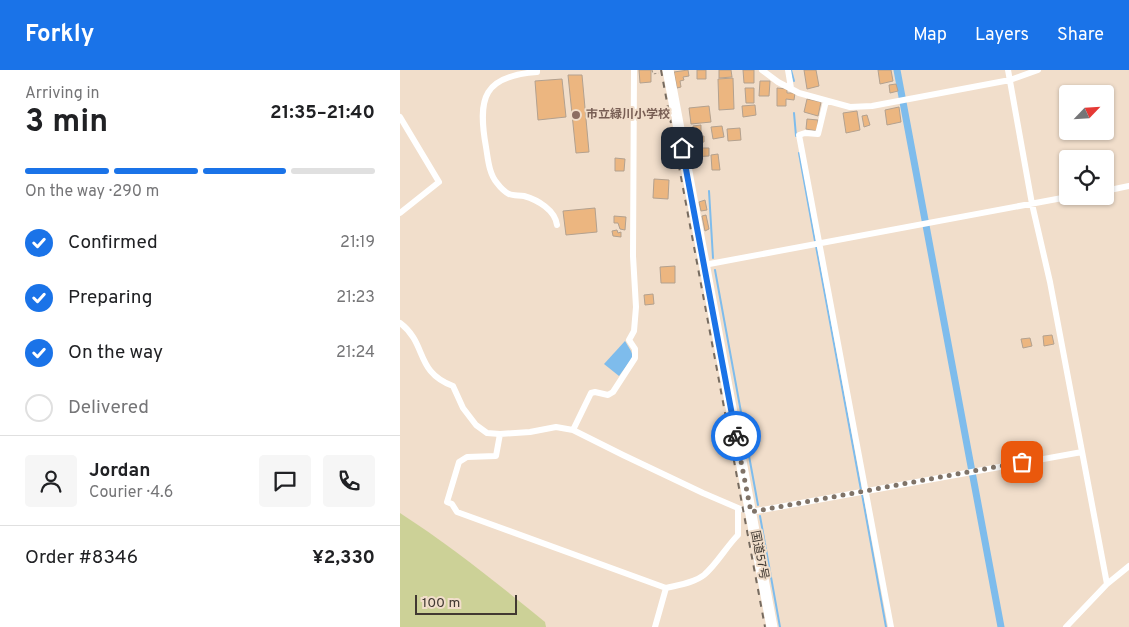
<!DOCTYPE html>
<meta charset="utf-8">
<style>
:root{--surface:#fff;--page:#f6f6f6;--text:#202124;--muted:#757577;--line:#e0e0e0;--accent:#1a73e8}
body{margin:0;font-family:Overpass,"Noto Sans JP",sans-serif;background:var(--page);color:var(--text);height:100vh;display:flex;flex-direction:column;font-size:19px;white-space:nowrap}
*{box-sizing:border-box;margin:0}
p{font-size:16px;color:var(--muted)}
.icon{flex:none;width:28px;height:28px;fill:none;stroke:currentColor;stroke-width:2;stroke-linecap:round;stroke-linejoin:round}
.map{position:relative;flex:1;overflow:hidden}
.side{display:flex;flex-direction:column;background:var(--surface);width:400px}
.side>*{flex:none}
.needle{width:32px;rotate:65deg}
.controls{position:absolute;left:659px;top:15px;display:grid;gap:10px}
.controls a{display:grid;place-items:center;width:55px;height:55px;border-radius:5px;background:var(--surface);box-shadow:0 1px 4px #0004;font-size:25px}
.scale{position:absolute;left:15px;bottom:12px;width:102px;box-sizing:border-box;padding-left:5px;border:2px solid #413932;border-top:0;font-size:14px;line-height:18px;white-space:nowrap;color:#413932;-webkit-text-stroke:4px #f1decb;paint-order:stroke}
.pin{position:absolute;display:grid;place-items:center;width:42px;height:42px;color:#fff;margin:-21px;border-radius:10px;box-shadow:0 2px 8px #0006}
.courier{position:absolute;display:grid;place-items:center;width:50px;height:50px;margin:-25px;border:4px solid #1a73e8;border-radius:50%;background:#fff;color:#222;box-shadow:0 1px 6px #0007}
.headline em{font-style:normal;font-weight:700}
.headline div{display:flex;flex-direction:column-reverse}
.headline{display:flex;align-items:center;justify-content:space-between;height:85px;padding:0 25px}
h1{font-size:32px;font-weight:700;line-height:38px}
.bar{display:grid;grid-template-columns:repeat(4,1fr);gap:8px 5px;align-content:center;height:60px;padding:0 25px}
.bar i{height:6px;border-radius:4px;background:var(--line)}
.bar .active{background:var(--accent)}
.bar p{grid-column:span 4}
.line{display:flex;align-items:center;gap:12px;padding:0 25px;border-top:1px solid var(--line)}
.line div{flex:1}
.round{display:grid;place-items:center;flex:none;width:52px;height:52px;border-radius:5px;background:var(--page)}
ol{padding:0 25px;list-style:none}
li{display:flex;align-items:center;gap:15px;height:55px}
li p{margin-inline-start:auto}
li .icon{padding:5px;border-radius:50%;background:var(--accent);color:#fff;stroke-width:4}
li:last-child{color:var(--muted)}
li i{width:28px;height:28px;border:2px solid var(--line);border-radius:50%}
header{display:flex;align-items:center;gap:30px;box-sizing:border-box;height:70px;padding:0 25px;background:var(--accent);color:#fff}
header strong{font-size:24px}
nav{display:flex;gap:28px;margin-inline-start:auto;font-size:18px}
main{display:flex;flex:1;min-height:0}
.map>svg:first-child{display:block}
.green{fill:#ccd197}
.water{fill:#7ebcec}
.lines{fill:none;stroke-linecap:round;stroke-linejoin:round}
.stream{stroke:#7ebcec;stroke-width:2}
.canal{stroke:#7ebcec;stroke-width:7}
.building{fill:#ecb680;stroke:#b3a18f}
.path{stroke:#9d9082;stroke-width:1;stroke-dasharray:2.5 2.5;stroke-linecap:butt}
.street{stroke:#fff;stroke-width:6}
.highway{stroke:#fff;stroke-width:11}
.rail{stroke:#766b60;stroke-width:2;stroke-dasharray:6 6;stroke-linecap:butt}
.done{stroke:#7f7368;stroke-width:5;stroke-dasharray:0 9}
.route{stroke:#1a73e8;stroke-width:6}
.education-dot{fill:#8d6e63;stroke:#f1decb;stroke-width:2}
.labels{text-anchor:middle;dominant-baseline:central;stroke-width:4;stroke-linejoin:round;paint-order:stroke}
.education-label{font-size:12px;font-weight:bold;fill:#785e54;stroke:#f1decb;text-anchor:start}
.street-label{font-size:12px;fill:#413932;stroke:#f1decb}
</style>
<header>
<strong>Forkly</strong>
<nav><a>Map</a><a>Layers</a><a>Share</a></nav>
</header>
<main>
<section class="side">
<div class="headline"><div><h1>3 min</h1><p>Arriving in</p></div><em>21:35–21:40</em></div>
<div class="bar"><i class="active"></i><i class="active"></i><i class="active"></i><i></i><p>On the way · 290 m</p></div>
<ol>
<li><svg class="icon" aria-label="check" viewBox="0 0 24 24"><path d="M5 12l5 5 9-10"/></svg>Confirmed<p>21:19</p></li>
<li><svg class="icon" aria-label="check" viewBox="0 0 24 24"><path d="M5 12l5 5 9-10"/></svg>Preparing<p>21:23</p></li>
<li><svg class="icon" aria-label="check" viewBox="0 0 24 24"><path d="M5 12l5 5 9-10"/></svg>On the way<p>21:24</p></li>
<li><i></i>Delivered</li>
</ol>
<div class="line" style="height:90px"><a class="round"><svg class="icon" aria-label="person" viewBox="0 0 24 24"><circle cx="12" cy="8" r="4"/><path d="M4 21q1-7 8-7t8 7"/></svg></a><div><b>Jordan</b><p>Courier · 4.6</p></div><a class="round"><svg class="icon" aria-label="chat" viewBox="0 0 24 24"><path d="M4 5h16v11H9l-5 4z"/></svg></a><a class="round"><svg class="icon" aria-label="phone" viewBox="0 0 24 24"><path d="M5 4h4l2 5-3 2q2 4 5 5l2-3 5 2v4C11 20 4 13 5 4z"/></svg></a></div>
<div class="line" style="height:65px"><div>Order #8346</div><b>¥2,330</b></div>
</section>
<div class="map">
<svg width="729" height="557" viewBox="0 0 729 557">
<rect width="100%" height="100%" fill="#f1decb"/>
<path class="green" d="M 0,443 C 51,476 98,514 145,552 L 146,557 L 0,557 Z"/>
<path class="water" d="M 225,271 L 231,281 L 233,287 L 219,306 L 204,294 Z"/>
<g class="lines">
<path class="stream" d="M 391,0 L 394,11
M 394,43 L 396,66
M 399,83 L 415,171
M 309,121 L 313,188
M 416,176 L 461,420
M 315,200 L 358,435
M 462,424 L 486,557
M 360,446 L 380,557"/>
<path class="canal" d="M 497,0 L 601,557"/>
</g>
<path class="building" d="M 239,0 L 251,0 L 251,12 L 240,13 Z
M 288,0 L 289,6 L 283,7 L 284,10 L 280,11 L 281,17 L 277,18 L 274,2 Z
M 297,0 L 306,0 L 306,9 L 297,9 Z
M 319,0 L 331,0 L 332,7 L 319,8 Z
M 343,0 L 354,0 L 354,13 L 344,13 Z
M 404,0 L 416,0 L 419,16 L 407,19 Z
M 478,0 L 491,0 L 493,11 L 480,14 Z
M 168,5 L 182,5 L 189,82 L 176,83 Z
M 333,8 L 334,39 L 319,40 L 318,9 Z
M 162,9 L 166,47 L 138,50 L 135,11 Z
M 360,11 L 370,11 L 369,26 L 359,26 Z
M 496,14 L 498,21 L 490,23 L 489,15 Z
M 345,18 L 354,18 L 354,33 L 346,33 Z
M 377,18 L 387,19 L 387,23 L 395,23 L 394,30 L 386,29 L 386,36 L 377,36 Z
M 407,29 L 421,32 L 418,46 L 404,42 Z
M 355,35 L 356,45 L 343,47 L 342,36 Z
M 309,36 L 311,52 L 291,54 L 289,38 Z
M 499,37 L 501,52 L 487,55 L 485,40 Z
M 457,41 L 460,60 L 446,63 L 443,43 Z
M 467,45 L 470,55 L 464,57 L 462,46 Z
M 407,49 L 418,50 L 417,61 L 406,59 Z
M 301,55 L 301,63 L 293,63 L 293,56 Z
M 322,56 L 324,67 L 313,69 L 311,57 Z
M 340,58 L 341,70 L 328,71 L 327,59 Z
M 304,66 L 304,72 L 295,73 L 294,67 Z
M 292,78 L 309,78 L 309,86 L 292,87 Z
M 318,84 L 320,100 L 312,100 L 311,85 Z
M 215,88 L 225,89 L 224,101 L 215,101 Z
M 254,109 L 269,110 L 268,129 L 253,128 Z
M 305,130 L 307,140 L 301,141 L 299,132 Z
M 195,138 L 197,162 L 166,165 L 163,141 Z
M 306,145 L 309,159 L 305,161 L 302,146 Z
M 214,146 L 226,147 L 225,160 L 220,159 L 218,153 L 214,153 Z
M 217,160 L 218,163 L 221,162 L 221,167 L 213,166 L 212,161 Z
M 275,196 L 275,213 L 261,213 L 260,197 Z
M 253,224 L 254,234 L 245,235 L 244,225 Z
M 652,265 L 654,274 L 644,276 L 643,266 Z
M 630,268 L 632,276 L 623,278 L 621,269 Z"/>
<g class="lines">
<path class="path" d="M 252,0 L 253,4 L 259,3"/>
<path class="street" d="M 137,0 L 137,2 C 84,6 77,27 86,77 C 88,89 89,104 97,113 C 100,117 105,122 109,124 C 113,126 119,125 124,126 C 138,130 155,140 157,155
M 362,0 L 378,12 L 399,23 L 450,37 L 472,36 L 610,10 L 638,0
M 388,0 L 391,18
M 608,0 L 632,134 L 650,212 L 707,514
M 426,31 L 418,64 L 405,63 L 399,65 L 491,557
M 0,47 L 39,112 L 0,143
M 705,121 L 729,116
M 304,195 L 673,126
M 0,253 C 28,274 14,301 53,316 L 63,338 L 76,355 L 87,363 L 100,364 L 130,362 L 156,357 L 173,360 L 223,385 L 303,423 L 338,438 L 351,442 L 682,382
M 173,360 L 191,323 L 195,322 L 208,325 L 213,322 L 235,288 L 235,279 L 229,270 L 234,261 L 236,237 L 233,186 L 234,0
M 100,364 L 96,386 L 67,387 L 59,392 L 47,432 L 52,434 L 57,442 L 266,518 C 278,515 294,513 304,505 C 317,494 326,477 338,465 L 338,438
M 255,557 L 266,518
M 666,557 L 707,514 L 729,496"/>
<path class="highway" d="M 268,0 L 372,557"/>
<path class="rail" d="M 261,0 L 365,557"/>
</g>
<g class="lines">
<path class="done" d="M 336,366 L 351,442 L 622,392"/>
<path class="route" d="M 282,78 L 336,366"/>
</g>
<circle class="education-dot" cx="176" cy="45" r="5"/>
<g class="labels">
<g class="education-label">
<text x="186" y="45">市立緑川小学校</text>
</g>
<g class="street-label">
<text transform="translate(359 485) rotate(79)">国道57号</text>
</g>
</g>
</svg>
<div class="controls">
<a><svg class="needle" viewBox="-14 -14 28 28"><path d="M0-13l5 13h-10z" fill="#e53935"/><path d="M0 13l5-13h-10z" fill="#757577"/></svg></a>
<a><svg class="icon" aria-label="locate" viewBox="0 0 24 24"><circle cx="12" cy="12" r="6"/><path d="M12 2v4M12 18v4M2 12h4M18 12h4"/></svg></a>
</div>
<div class="scale">100 m</div>
<div class="pin" style="left:622px;top:392px;background:#ea580c"><svg class="icon" aria-label="bag" viewBox="0 0 24 24"><path d="M5 8h14l-1 12H6zM9 8a3 3 0 0 1 6 0"/></svg></div>
<div class="pin" style="left:282px;top:78px;background:#1f2937"><svg class="icon" aria-label="home" viewBox="0 0 24 24"><path d="M3 11l9-7 9 7M6 9v11h12V9"/></svg></div>
<div class="courier" style="left:336px;top:366px"><svg class="icon" aria-label="bike" viewBox="0 0 24 24"><circle cx="6" cy="16" r="4"/><circle cx="18" cy="16" r="4"/><path d="M6 16l4-8h5l3 8M10 8l3 8H6M13 5h3"/></svg></div>
</div>
</main>
